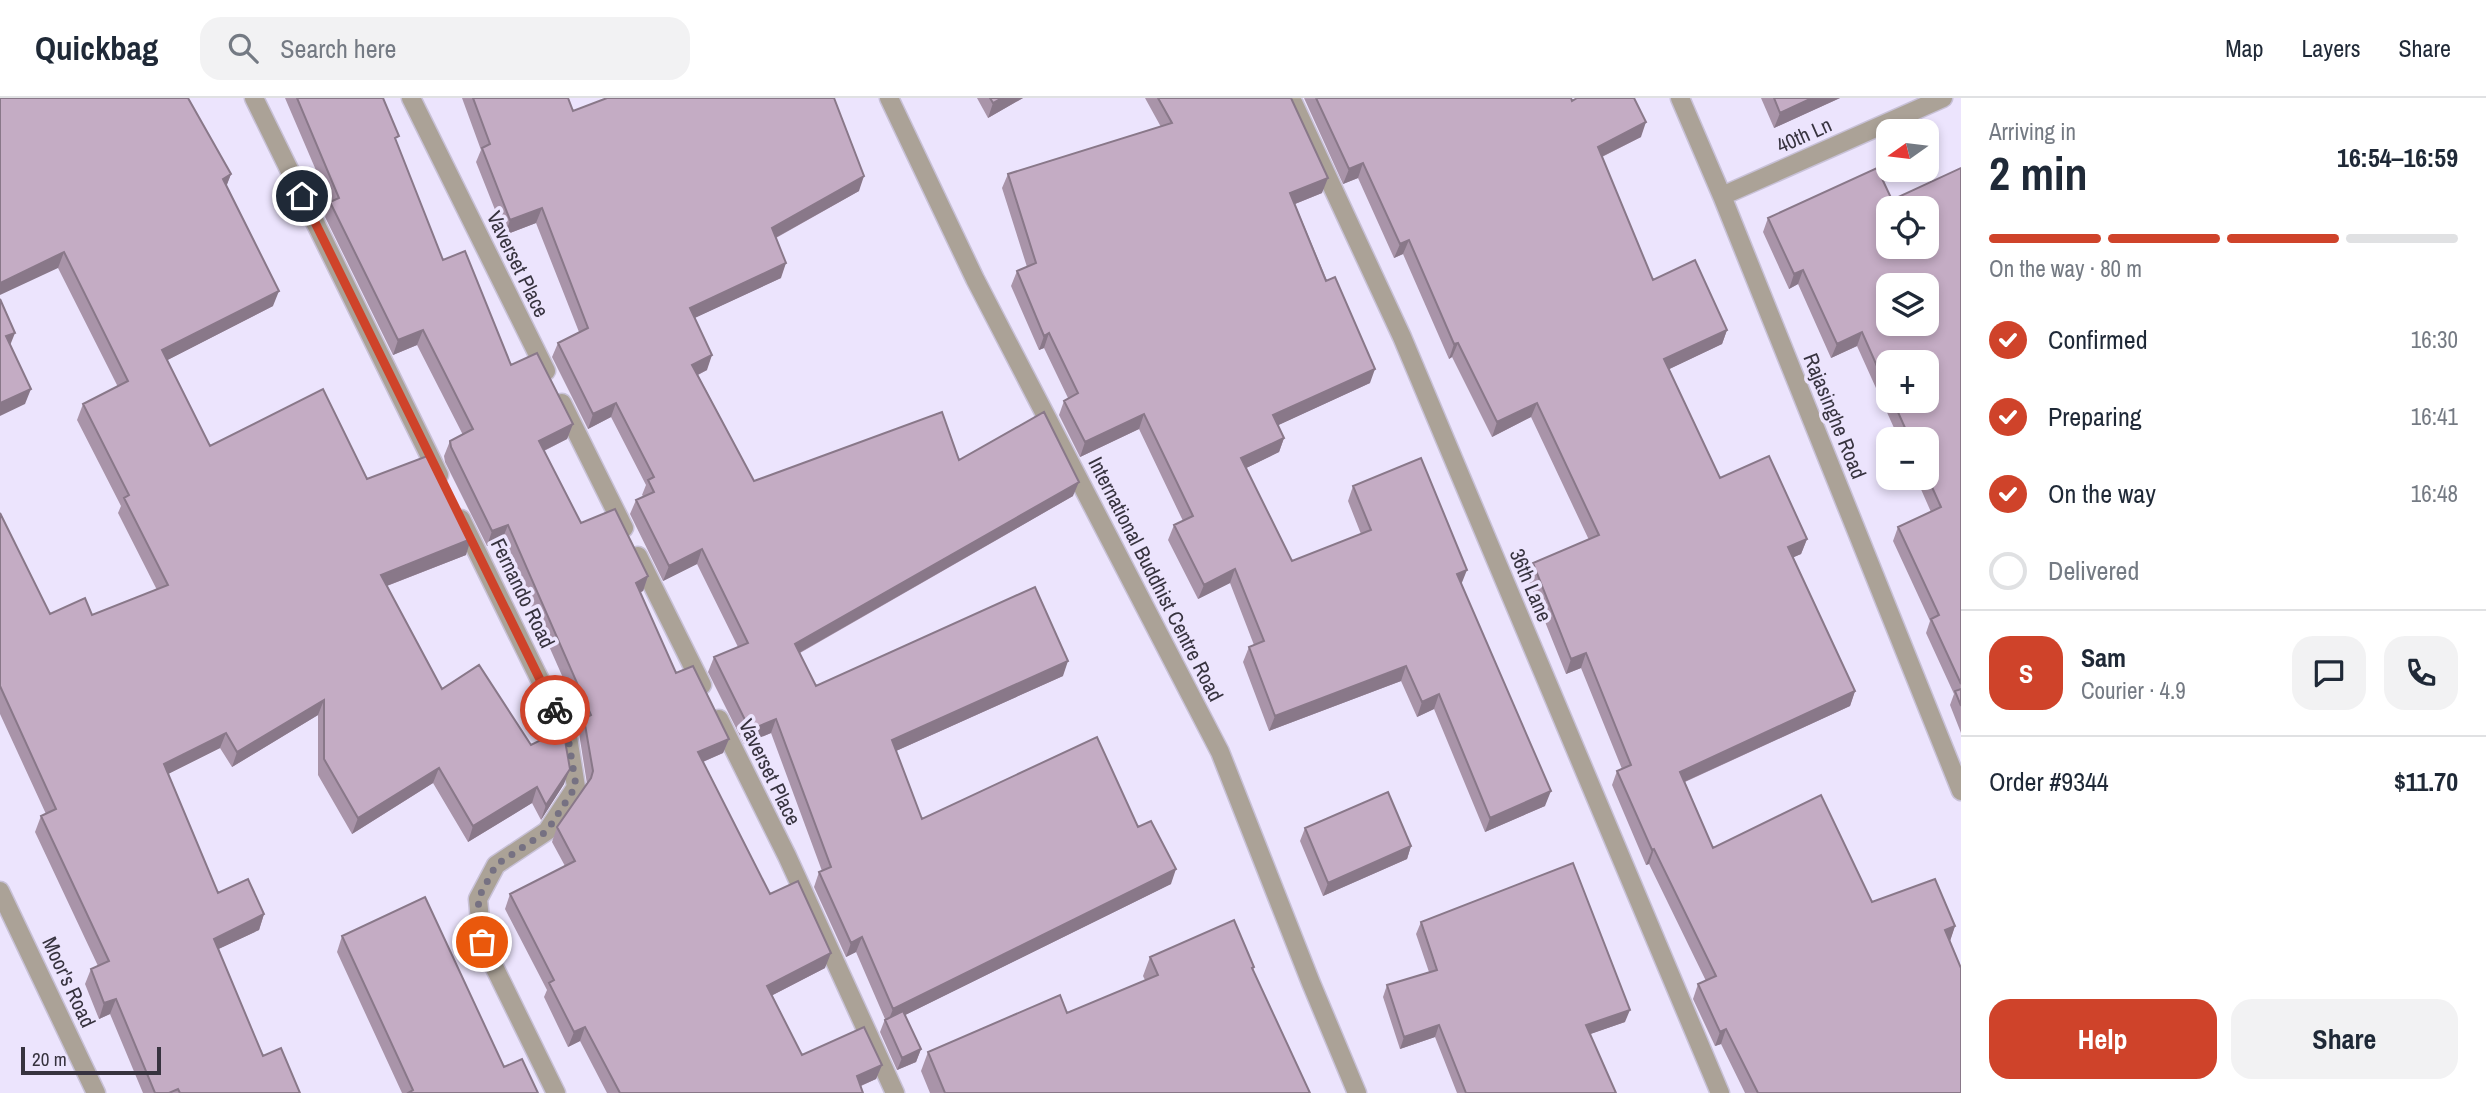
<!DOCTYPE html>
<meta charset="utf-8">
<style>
:root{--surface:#fff;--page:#f2f2f3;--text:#1f2937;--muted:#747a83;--line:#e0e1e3;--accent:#cf432a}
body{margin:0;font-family:"Archivo Narrow",sans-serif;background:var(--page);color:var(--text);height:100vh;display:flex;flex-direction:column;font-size:26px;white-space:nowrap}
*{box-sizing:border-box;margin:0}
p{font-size:23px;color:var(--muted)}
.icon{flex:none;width:38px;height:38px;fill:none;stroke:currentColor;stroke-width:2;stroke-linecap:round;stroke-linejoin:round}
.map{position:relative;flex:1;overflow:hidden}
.sheet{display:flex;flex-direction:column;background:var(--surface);width:525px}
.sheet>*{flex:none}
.needle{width:46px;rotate:256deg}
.tools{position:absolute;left:1876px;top:21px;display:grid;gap:14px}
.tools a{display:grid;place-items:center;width:63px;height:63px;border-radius:14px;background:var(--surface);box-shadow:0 4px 10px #0003;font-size:35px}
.scale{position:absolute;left:21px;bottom:18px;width:140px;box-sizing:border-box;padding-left:7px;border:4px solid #37333f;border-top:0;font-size:19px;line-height:24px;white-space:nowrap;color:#37333f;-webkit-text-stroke:5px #ece4fd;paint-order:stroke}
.pin{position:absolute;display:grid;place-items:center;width:60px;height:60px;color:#fff;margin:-30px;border:4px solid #fff;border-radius:50%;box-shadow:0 2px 7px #0007}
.courier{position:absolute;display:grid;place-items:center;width:70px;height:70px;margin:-35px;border:5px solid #cf432a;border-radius:50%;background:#fff;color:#222;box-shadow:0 2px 9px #0007}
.overview em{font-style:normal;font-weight:700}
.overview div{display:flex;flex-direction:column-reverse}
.overview{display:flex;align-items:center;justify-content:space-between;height:119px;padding:0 28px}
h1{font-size:46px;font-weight:700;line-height:52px}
.bar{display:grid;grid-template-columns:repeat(4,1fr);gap:10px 7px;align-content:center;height:84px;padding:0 28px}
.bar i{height:9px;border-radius:5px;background:var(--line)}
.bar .active{background:var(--accent)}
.bar p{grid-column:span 4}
.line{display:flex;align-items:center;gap:18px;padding:0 28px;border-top:2px solid var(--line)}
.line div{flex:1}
.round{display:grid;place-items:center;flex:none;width:74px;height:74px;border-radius:21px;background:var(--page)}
ol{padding:0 28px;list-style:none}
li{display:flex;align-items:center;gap:21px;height:77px}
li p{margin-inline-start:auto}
li .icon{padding:7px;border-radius:50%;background:var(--accent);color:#fff;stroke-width:4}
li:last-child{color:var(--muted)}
li i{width:38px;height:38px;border:4px solid var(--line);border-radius:50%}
.cta{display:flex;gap:14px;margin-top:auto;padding:14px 28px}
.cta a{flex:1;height:80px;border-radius:21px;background:var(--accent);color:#fff;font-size:28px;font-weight:700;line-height:80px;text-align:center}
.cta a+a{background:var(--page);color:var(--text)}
header{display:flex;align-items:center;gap:42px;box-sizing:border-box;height:98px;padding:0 35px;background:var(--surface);border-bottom:2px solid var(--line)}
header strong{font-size:33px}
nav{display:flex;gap:38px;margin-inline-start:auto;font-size:24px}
.search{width:490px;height:63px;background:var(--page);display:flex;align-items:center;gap:18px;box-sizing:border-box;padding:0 24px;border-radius:21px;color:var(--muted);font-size:26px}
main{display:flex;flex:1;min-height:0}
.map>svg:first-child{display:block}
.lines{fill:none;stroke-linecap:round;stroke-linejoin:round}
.street-casing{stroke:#c8c1d7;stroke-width:21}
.street{stroke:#aba297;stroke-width:18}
.wall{fill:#a994a9;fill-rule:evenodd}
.shaded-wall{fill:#897889}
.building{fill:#c4acc4;stroke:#897889;stroke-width:2;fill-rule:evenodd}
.done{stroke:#767182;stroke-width:7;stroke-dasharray:0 12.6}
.route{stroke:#cf432a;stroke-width:9}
.labels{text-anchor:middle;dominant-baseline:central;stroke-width:7;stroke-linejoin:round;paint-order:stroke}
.street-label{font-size:21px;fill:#37333f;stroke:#ece4fd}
</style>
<header>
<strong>Quickbag</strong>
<div class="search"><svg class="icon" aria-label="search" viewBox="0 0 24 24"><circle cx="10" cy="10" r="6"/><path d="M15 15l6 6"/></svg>Search here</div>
<nav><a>Map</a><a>Layers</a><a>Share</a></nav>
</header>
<main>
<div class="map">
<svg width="1961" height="995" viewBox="0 0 1961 995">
<rect width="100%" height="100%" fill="#ece4fd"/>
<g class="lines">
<defs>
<path id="street" d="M 254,0 L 439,377
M 411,0 L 546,273
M 889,0 L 975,181 L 1220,654 L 1311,885 L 1357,995
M 1291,0 L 1402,239 L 1720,995
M 1680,0 L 1722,98 L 1961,693
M 1722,98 L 1943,0
M 562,305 L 624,430
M 461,421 L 568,639 L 576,689 L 547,733 L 496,767 L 478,801 L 482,844 L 556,995
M 638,458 L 702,587
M 719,621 L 787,758 L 895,995
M 0,793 L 96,995"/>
</defs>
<use href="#street" class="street-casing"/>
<use href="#street" class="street"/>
</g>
<path class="wall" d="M 0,0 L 231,76 L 226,88 L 273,208 L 167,262 L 210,348 L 367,381 L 466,457 L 387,488 L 442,591 L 531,647 L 564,686 L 541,722 L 532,705 L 468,744 L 433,685 L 352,736 L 318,677 L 318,617 L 232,669 L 220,650 L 168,676 L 218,795 L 264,816 L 259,832 L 218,851 L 263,958 L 300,995 L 143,995 L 110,916 L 99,921 L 85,886 L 91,871 L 98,868 L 35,734 L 41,718 L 46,716 L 0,616 L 0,415 L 50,516 L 92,517 L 157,492 L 118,415 L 121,408 L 77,322 L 83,306 L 118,289 L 58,170 Z
M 285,0 L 383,0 L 397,45 L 443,162 L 511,267 L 573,326 L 567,341 L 544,353 L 581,425 L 648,478 L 643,493 L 640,494 L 676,575 L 729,641 L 723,655 L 703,664 L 770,796 L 825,870 L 771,898 L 802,957 L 882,967 L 876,981 L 861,988 L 863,995 L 607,995 L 580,943 L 568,949 L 544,899 L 547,892 L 505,811 L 510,796 L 565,768 L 552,744 L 557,729 L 587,686 L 579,635 L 583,625 L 502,442 L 487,448 L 445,364 L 444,358 L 450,343 L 463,337 L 417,247 L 393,257 L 325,119 L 330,105 Z
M 462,0 L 568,0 L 573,13 L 859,93 L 776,140 L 781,180 L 694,220 L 707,272 L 698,277 L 754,383 L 959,362 L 1073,398 L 800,555 L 816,588 L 1063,578 L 896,653 L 922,721 L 1138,729 L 1171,786 L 905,917 L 921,951 L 916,964 L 897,972 L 880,934 L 885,921 L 856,854 L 846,859 L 814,789 L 819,774 L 822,773 L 771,635 L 744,646 L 708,574 L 714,559 L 738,549 L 697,466 L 663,483 L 630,416 L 636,402 L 643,398 L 642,397 L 646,387 L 611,319 L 588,331 L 552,259 L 558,245 L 579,234 L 536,125 L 505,137 L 476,64 L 481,52 Z
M 977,0 L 1023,0 L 988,20 Z
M 1145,0 L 1291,0 L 1322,95 L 1295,106 L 1370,285 L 1278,327 L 1284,340 L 1279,354 L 1246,370 L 1292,463 L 1361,436 L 1348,403 L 1353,388 L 1461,487 L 1545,708 L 1485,734 L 1434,611 L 1417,619 L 1401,583 L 1269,633 L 1243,564 L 1249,549 L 1254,547 L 1230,485 L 1198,501 L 1168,442 L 1174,427 L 1183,423 L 1139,331 L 1080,359 L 1059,317 L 1064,303 L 1068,300 L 1044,250 L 1039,252 L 1011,188 L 1017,173 L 1027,169 L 1002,90 L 1008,76 L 1161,29 Z
M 1304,0 L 1571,0 L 1572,3 L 1641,39 L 1602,59 L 1653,182 L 1727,232 L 1722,246 L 1669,271 L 1720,380 L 1807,441 L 1801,456 L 1793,459 L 1855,593 L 1850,608 L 1685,684 L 1713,750 L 1872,804 L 1955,828 L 1950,843 L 1961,995 L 1745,995 L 1721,946 L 1715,948 L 1693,901 L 1698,886 L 1706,883 L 1649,766 L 1646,767 L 1612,687 L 1617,673 L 1622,671 L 1581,570 L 1566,576 L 1527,479 L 1533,465 L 1589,442 L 1531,319 L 1492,339 L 1452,259 L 1449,261 L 1403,156 L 1394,160 L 1358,80 L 1343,86 Z
M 1761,0 L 1840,0 L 1774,30 Z
M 1961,70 L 1961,635 L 1950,607 L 1954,596 L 1926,535 L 1930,523 L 1893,443 L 1898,429 L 1931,414 L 1916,380 L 1927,380 L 1927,341 L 1899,341 L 1857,248 L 1831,260 L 1798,186 L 1789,191 L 1763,134 L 1768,120 L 1892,102 ZM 1888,264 L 1927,303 L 1888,303 Z
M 1305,730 L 1411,748 L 1407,761 L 1323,798 L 1300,743 Z
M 1421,824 L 1625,924 L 1590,936 L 1616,995 L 1457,995 L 1435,939 L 1400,951 L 1383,899 L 1387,887 L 1429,874 L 1416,836 Z
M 342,838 L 504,969 L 538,995 L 402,995 L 337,854 Z
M 1150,859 L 1254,869 L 1253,873 L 1310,995 L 930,995 L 921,973 L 928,954 L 1067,915 L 1145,882 L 1143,878 Z"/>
<path class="shaded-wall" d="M 1002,0 L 1023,0 L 988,20 L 993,5 Z
M 1812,0 L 1840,0 L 1774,30 L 1780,15 Z
M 1646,24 L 1641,39 L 1593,63 L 1598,49 Z
M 1363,65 L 1358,80 L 1343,86 L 1349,71 Z
M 231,76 L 225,92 L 223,81 Z
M 864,78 L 859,93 L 766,145 L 772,130 Z
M 1328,80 L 1322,95 L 1285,110 L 1290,95 Z
M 542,110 L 536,125 L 505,137 L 510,122 Z
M 1409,142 L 1403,156 L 1394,160 L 1400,146 Z
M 64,154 L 58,170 L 0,197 L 0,185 Z
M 786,165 L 781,180 L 684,225 L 690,210 Z
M 1803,172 L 1798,186 L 1789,191 L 1794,176 Z
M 279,193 L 273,208 L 156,268 L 162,252 Z
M 423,232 L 417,247 L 393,257 L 398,242 Z
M 1727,232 L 1722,246 L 1659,276 L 1664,261 Z
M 1862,234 L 1857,248 L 1831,260 L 1837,246 Z
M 15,235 L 9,250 L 6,238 Z
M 1049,235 L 1044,250 L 1039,252 L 1044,238 Z
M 1458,245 L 1452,259 L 1449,261 L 1454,246 Z
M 712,257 L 707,272 L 687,282 L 692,267 Z
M 1375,271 L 1370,285 L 1268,332 L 1273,317 Z
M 31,291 L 25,306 L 0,318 L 0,305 Z
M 616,305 L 611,319 L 588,331 L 593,316 Z
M 1537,305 L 1531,319 L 1492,339 L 1497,324 Z
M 1144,316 L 1139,331 L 1080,359 L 1085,344 Z
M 573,326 L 567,341 L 533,358 L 539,343 Z
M 1284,340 L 1279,354 L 1236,375 L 1241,360 Z
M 1079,384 L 1073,398 L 790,560 L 795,546 Z
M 508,427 L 502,442 L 487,448 L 492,433 Z
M 471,441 L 466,457 L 376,492 L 381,477 Z
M 1807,441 L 1801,456 L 1783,464 L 1788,449 Z
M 702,451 L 697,466 L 663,483 L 669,468 Z
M 1235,471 L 1230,485 L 1198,501 L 1204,487 Z
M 1467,472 L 1461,487 L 1457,476 Z
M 648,478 L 643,493 L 631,499 L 636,485 Z
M 1586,555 L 1581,570 L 1566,576 L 1571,561 Z
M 1068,563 L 1063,578 L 887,657 L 892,642 Z
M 1406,568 L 1401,583 L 1269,633 L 1275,618 Z
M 1855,593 L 1850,608 L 1675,688 L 1680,674 Z
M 1439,596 L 1434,611 L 1417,619 L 1422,604 Z
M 324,602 L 318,617 L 232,669 L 237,654 Z
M 776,621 L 771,635 L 744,646 L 750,632 Z
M 226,635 L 220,650 L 158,681 L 164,666 Z
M 729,641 L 723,655 L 693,668 L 698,654 Z
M 439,670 L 433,685 L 352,736 L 358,720 Z
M 570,671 L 564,686 L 541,722 L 546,707 Z
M 537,689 L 532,705 L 468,744 L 473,728 Z
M 1551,693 L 1545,708 L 1485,734 L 1490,720 Z
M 1411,748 L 1407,761 L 1323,798 L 1328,785 Z
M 1654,751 L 1649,766 L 1646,767 L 1652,752 Z
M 1176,771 L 1171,786 L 887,926 L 893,911 Z
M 264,816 L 259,832 L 208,856 L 214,841 Z
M 1955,828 L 1950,843 L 1945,832 Z
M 862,839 L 856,854 L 846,859 L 851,845 Z
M 831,855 L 825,870 L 761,903 L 767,888 Z
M 116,901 L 110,916 L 99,921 L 104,905 Z
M 1630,912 L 1625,924 L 1582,939 L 1586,927 Z
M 1439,927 L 1435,939 L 1400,951 L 1404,939 Z
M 585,929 L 580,943 L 568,949 L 574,934 Z
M 1726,931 L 1721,946 L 1715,948 L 1720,934 Z
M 921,951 L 916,964 L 897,972 L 902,960 Z
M 882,967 L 876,981 L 851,992 L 857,978 Z"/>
<path class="building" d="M 0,0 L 188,0 L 231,76 L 223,81 L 279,193 L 162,252 L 210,348 L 323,291 L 367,381 L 430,357 L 471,441 L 381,477 L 442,591 L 479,567 L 531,647 L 563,631 L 570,671 L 546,707 L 537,689 L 473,728 L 439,670 L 358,720 L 324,661 L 324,602 L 237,654 L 226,635 L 164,666 L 218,795 L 248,781 L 264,816 L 214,841 L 263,958 L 281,950 L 300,995 L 180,995 L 178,991 L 169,995 L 155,995 L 116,901 L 104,905 L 91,871 L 109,863 L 41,718 L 56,711 L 0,588 L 0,415 L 50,516 L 85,500 L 92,517 L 168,487 L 124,400 L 129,397 L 83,306 L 128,283 L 64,154 L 0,185 Z
M 297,0 L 383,0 L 399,38 L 395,40 L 443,162 L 465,153 L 511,267 L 537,255 L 573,326 L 539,343 L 581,425 L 615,411 L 648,478 L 636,485 L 676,575 L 693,568 L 729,641 L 698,654 L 770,796 L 798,783 L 831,855 L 767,888 L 802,957 L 864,929 L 882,967 L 857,978 L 863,995 L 620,995 L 585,929 L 574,934 L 549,885 L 554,882 L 510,796 L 575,763 L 557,729 L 591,680 L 593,673 L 584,621 L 591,617 L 508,427 L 492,433 L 451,349 L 450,343 L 473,331 L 423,232 L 398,242 L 330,104 L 339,100 Z
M 473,0 L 568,0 L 573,13 L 607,0 L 834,0 L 864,78 L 772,130 L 786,165 L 690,210 L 712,257 L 692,267 L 754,383 L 942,314 L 959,362 L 1044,314 L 1079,384 L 795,546 L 816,588 L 1035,489 L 1068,563 L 892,642 L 922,721 L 1097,639 L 1138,729 L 1151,723 L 1176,771 L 893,911 L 862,839 L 851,845 L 819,774 L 831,769 L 776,621 L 750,632 L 714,559 L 748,545 L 702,451 L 669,468 L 636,402 L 654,394 L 648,382 L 654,379 L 616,305 L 593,316 L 558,245 L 588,230 L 542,110 L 510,122 L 482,50 L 490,46 Z
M 990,0 L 1002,0 L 993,5 Z
M 1158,0 L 1291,0 L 1328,80 L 1290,95 L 1326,183 L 1335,179 L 1375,271 L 1273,317 L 1284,340 L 1241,360 L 1292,463 L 1371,432 L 1353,388 L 1421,360 L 1467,472 L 1457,476 L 1551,693 L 1490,720 L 1439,596 L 1422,604 L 1406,568 L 1275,618 L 1249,549 L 1264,543 L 1235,471 L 1204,487 L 1174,427 L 1193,418 L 1144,316 L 1085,344 L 1064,303 L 1078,295 L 1049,235 L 1044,238 L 1017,173 L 1036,165 L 1008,76 L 1172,25 Z
M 1316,0 L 1571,0 L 1572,3 L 1577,0 L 1634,0 L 1646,24 L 1598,49 L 1653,182 L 1695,162 L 1727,232 L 1664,261 L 1720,380 L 1769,358 L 1807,441 L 1788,449 L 1855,593 L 1680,674 L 1713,750 L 1821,697 L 1872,804 L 1935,781 L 1955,828 L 1945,832 L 1961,870 L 1961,995 L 1758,995 L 1726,931 L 1720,934 L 1698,886 L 1716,878 L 1654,751 L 1652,752 L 1617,673 L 1631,667 L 1586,555 L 1571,561 L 1533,465 L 1599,437 L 1537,305 L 1497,324 L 1458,245 L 1454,246 L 1409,142 L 1400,146 L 1363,65 L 1349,71 Z
M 1774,0 L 1812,0 L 1780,15 Z
M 1877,70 L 1892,102 L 1961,70 L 1961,586 L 1931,521 L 1939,517 L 1898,429 L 1941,409 L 1927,378 L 1927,341 L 1910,341 L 1893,303 L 1927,303 L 1927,264 L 1888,264 L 1888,293 L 1862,234 L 1837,246 L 1803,172 L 1794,176 L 1768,120 ZM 1888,110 L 1927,110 L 1927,149 L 1888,149 ZM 1888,187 L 1927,187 L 1927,226 L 1888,226 Z
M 0,201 L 15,235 L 6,238 L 31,291 L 0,305 Z
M 1961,591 L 1961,608 L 1955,593 Z
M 1388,694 L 1411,748 L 1328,785 L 1305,730 Z
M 1573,765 L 1630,912 L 1586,927 L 1616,995 L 1466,995 L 1439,927 L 1404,939 L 1387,887 L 1437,872 L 1421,824 Z
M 425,799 L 504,969 L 522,961 L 538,995 L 408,995 L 413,992 L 342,838 Z
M 1234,822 L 1254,869 L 1252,870 L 1310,995 L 945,995 L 928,954 L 1060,897 L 1067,915 L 1158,877 L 1150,859 Z
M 903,913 L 921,951 L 902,960 L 885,922 Z"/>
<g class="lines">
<path class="done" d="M 482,844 L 478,801 L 496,767 L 547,733 L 576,688 L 568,639 L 555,612"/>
<path class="route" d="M 302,98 L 555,612"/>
</g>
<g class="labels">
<g class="street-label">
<text transform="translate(1804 37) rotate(-24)">40th Ln</text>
<text transform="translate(518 166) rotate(64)">Vaverset Place</text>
<text transform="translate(1835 318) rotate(68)">Rajasinghe Road</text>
<text transform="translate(1156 481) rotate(63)">International Buddhist Centre Road</text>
<text transform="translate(1531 487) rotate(67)">36th Lane</text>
<text transform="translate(523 495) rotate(64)">Fernando Road</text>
<text transform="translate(770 674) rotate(64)">Vaverset Place</text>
<text transform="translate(69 884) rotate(65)">Moor's Road</text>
</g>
</g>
</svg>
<div class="tools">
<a><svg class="needle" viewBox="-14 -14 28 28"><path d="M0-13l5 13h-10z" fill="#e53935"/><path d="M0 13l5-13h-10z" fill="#747a83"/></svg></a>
<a><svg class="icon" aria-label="locate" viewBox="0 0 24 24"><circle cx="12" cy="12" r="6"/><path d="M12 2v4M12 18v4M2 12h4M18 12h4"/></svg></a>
<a><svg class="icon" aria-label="layers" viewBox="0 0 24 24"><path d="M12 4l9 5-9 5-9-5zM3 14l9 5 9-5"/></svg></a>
<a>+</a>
<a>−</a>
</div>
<div class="scale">20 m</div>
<div class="pin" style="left:482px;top:844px;background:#ea580c"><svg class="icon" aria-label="bag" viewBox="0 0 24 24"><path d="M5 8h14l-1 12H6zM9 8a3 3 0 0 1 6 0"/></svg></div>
<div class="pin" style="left:302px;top:98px;background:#1f2937"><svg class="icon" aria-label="home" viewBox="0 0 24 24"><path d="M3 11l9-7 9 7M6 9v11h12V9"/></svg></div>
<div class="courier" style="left:555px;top:612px"><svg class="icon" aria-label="bike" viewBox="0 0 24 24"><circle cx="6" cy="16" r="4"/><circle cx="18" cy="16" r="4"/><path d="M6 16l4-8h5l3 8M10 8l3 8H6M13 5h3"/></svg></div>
</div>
<section class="sheet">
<div class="overview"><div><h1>2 min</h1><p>Arriving in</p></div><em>16:54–16:59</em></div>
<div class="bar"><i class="active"></i><i class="active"></i><i class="active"></i><i></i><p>On the way · 80 m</p></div>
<ol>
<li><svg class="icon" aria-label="check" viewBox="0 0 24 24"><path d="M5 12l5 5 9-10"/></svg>Confirmed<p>16:30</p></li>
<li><svg class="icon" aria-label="check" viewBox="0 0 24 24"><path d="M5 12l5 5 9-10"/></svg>Preparing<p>16:41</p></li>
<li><svg class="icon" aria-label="check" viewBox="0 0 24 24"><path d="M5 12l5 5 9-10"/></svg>On the way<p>16:48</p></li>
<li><i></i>Delivered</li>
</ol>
<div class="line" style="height:126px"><b class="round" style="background:var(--accent);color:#fff">S</b><div><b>Sam</b><p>Courier · 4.9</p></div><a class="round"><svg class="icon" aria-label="chat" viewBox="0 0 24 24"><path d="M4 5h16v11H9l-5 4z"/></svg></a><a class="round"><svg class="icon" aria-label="phone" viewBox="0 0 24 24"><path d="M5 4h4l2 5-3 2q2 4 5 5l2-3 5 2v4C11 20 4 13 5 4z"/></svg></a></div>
<div class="line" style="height:91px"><div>Order #9344</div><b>$11.70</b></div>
<div class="cta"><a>Help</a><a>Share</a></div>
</section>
</main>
